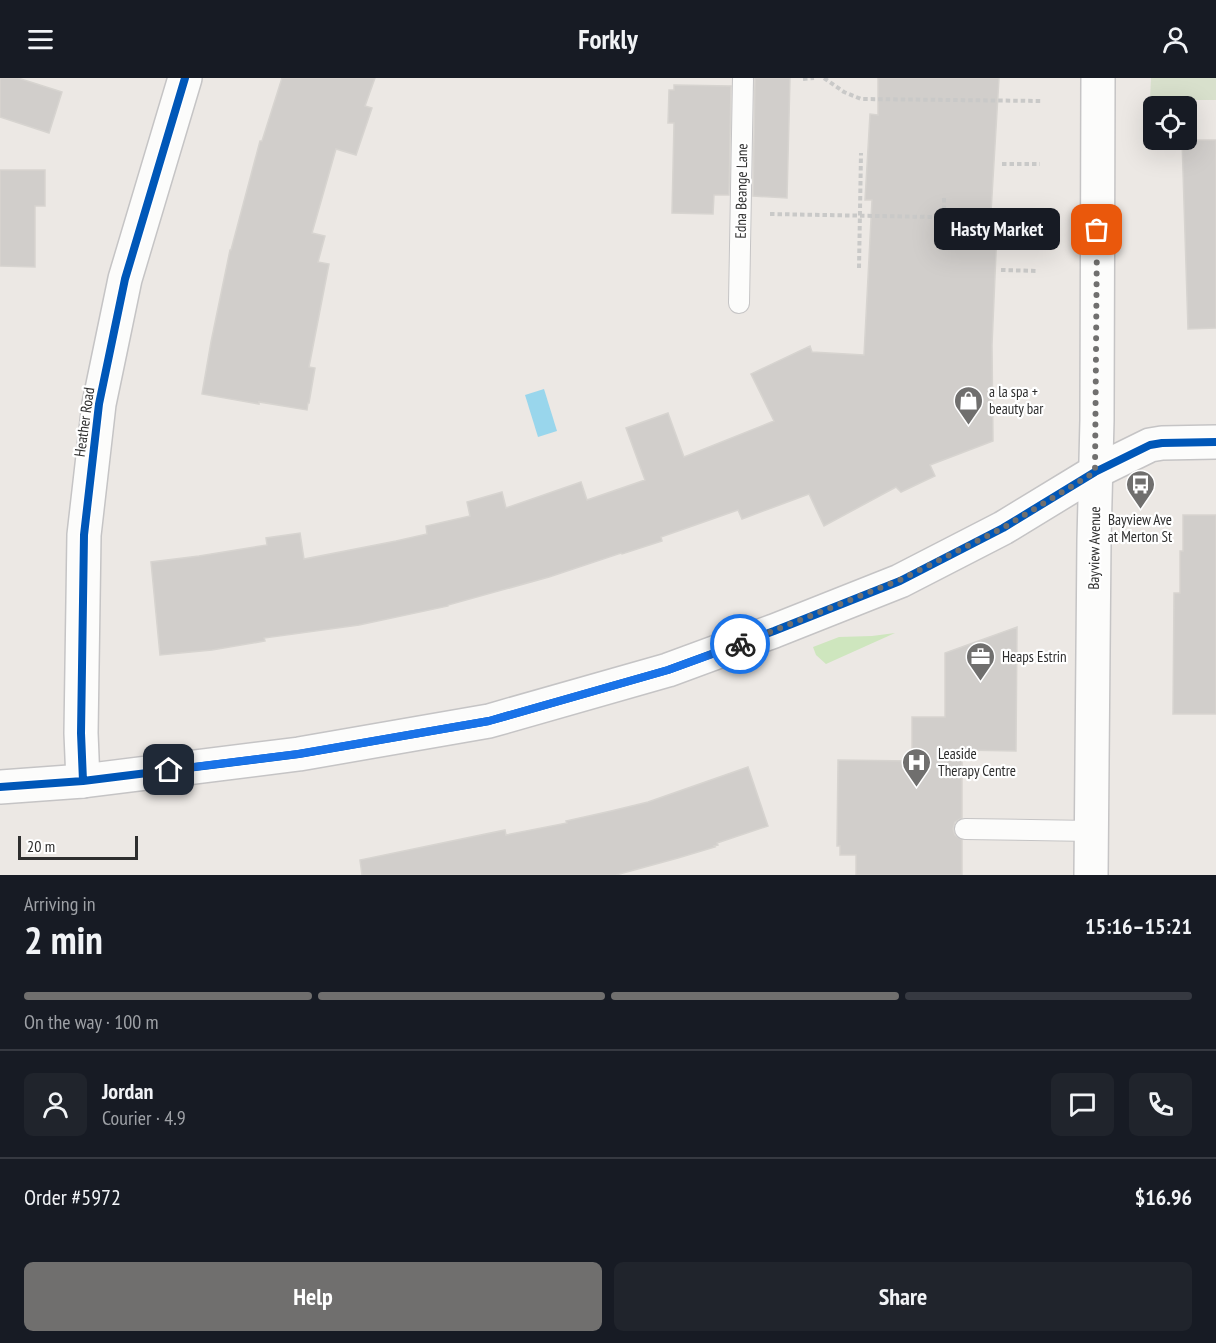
<!DOCTYPE html>
<meta charset="utf-8">
<style>
:root{--surface:#171b24;--page:#20242c;--text:#f1f3f6;--muted:#9ea1a6;--line:#363941;--accent:#706f6e}
body{margin:0;font-family:"PT Sans Narrow",sans-serif;background:var(--page);color:var(--text);height:100vh;display:flex;flex-direction:column;font-size:22px;white-space:nowrap}
*{box-sizing:border-box;margin:0}
p{font-size:20px;color:var(--muted)}
.icon{flex:none;width:33px;height:33px;fill:none;stroke:currentColor;stroke-width:2;stroke-linecap:round;stroke-linejoin:round}
.map{position:relative;height:797px;overflow:hidden}
.panel{display:flex;flex-direction:column;background:var(--surface);flex:1}
.panel>*{flex:none}
.controls{position:absolute;left:1143px;top:18px;display:grid;gap:12px}
.controls a{display:grid;place-items:center;width:54px;height:54px;border-radius:9px;background:var(--surface);box-shadow:0 6px 24px #0002;font-size:30px}
.scale{position:absolute;left:18px;bottom:15px;width:120px;box-sizing:border-box;padding-left:6px;border:3px solid #2e2e2e;border-top:0;font-size:16px;line-height:21px;white-space:nowrap;color:#2e2e2e;-webkit-text-stroke:4px #fff;paint-order:stroke}
.pin{position:absolute;display:grid;place-items:center;width:51px;height:51px;color:#fff;margin:-26px;border-radius:12px;box-shadow:0 3px 9px #0006}
.courier{position:absolute;display:grid;place-items:center;width:60px;height:60px;margin:-30px;border:4px solid #1a73e8;border-radius:50%;background:#fff;color:#222;box-shadow:0 2px 8px #0007}
.bubble{position:absolute;height:42px;border-radius:9px;background:var(--surface);box-shadow:0 6px 24px #0002;font-size:20px;font-weight:600;line-height:42px;text-align:center}
.head em{font-style:normal;font-weight:600}
.head div{display:flex;flex-direction:column-reverse}
.head{display:flex;align-items:center;justify-content:space-between;height:102px;padding:0 24px}
h1{font-size:39px;font-weight:600;line-height:45px}
.bar{display:grid;grid-template-columns:repeat(4,1fr);gap:9px 6px;align-content:center;height:72px;padding:0 24px}
.bar i{height:8px;border-radius:4px;background:var(--line)}
.bar .active{background:var(--accent)}
.bar p{grid-column:span 4}
.line{display:flex;align-items:center;gap:15px;padding:0 24px;border-top:2px solid var(--line)}
.line div{flex:1}
.round{display:grid;place-items:center;flex:none;width:63px;height:63px;border-radius:9px;background:var(--page)}
.cta{display:flex;gap:12px;margin-top:auto;padding:12px 24px}
.cta a{flex:1;height:69px;border-radius:9px;background:var(--accent);color:#fff;font-size:24px;font-weight:600;line-height:69px;text-align:center}
.cta a+a{background:var(--page);color:var(--text)}
header{display:flex;justify-content:space-between;align-items:center;height:78px;padding:0 24px;background:var(--surface);font-size:27px;font-weight:600}
.map>svg:first-child{display:block}
.green{fill:#cee6be}
.cemetery{fill:#d8e0cc}
.water{fill:#99d6ec}
.building{fill:#d1cecb;stroke:#d7d4d0;stroke-width:1.5}
.lines{fill:none;stroke-linecap:round;stroke-linejoin:round}
.lane-casing{stroke:#c5c4c5;stroke-width:22}
.street-casing{stroke:#c5c4c5;stroke-width:36}
.secondary-casing{stroke:#c5c4c5;stroke-width:36}
.path{stroke:#c9c9c8;stroke-width:4;stroke-dasharray:4.5 3;stroke-linecap:butt}
.lane{stroke:#fcfcfb;stroke-width:20}
.street{stroke:#fcfcfb;stroke-width:33}
.secondary{stroke:#fcfcfb;stroke-width:33}
.cycleway-casing{stroke:#fff;stroke-width:11}
.cycleway{stroke:#0057b8;stroke-width:8}
.done{stroke:#706f6e;stroke-width:6;stroke-dasharray:0 10.8}
.route{stroke:#1a73e8;stroke-width:8}
.labels{text-anchor:middle;dominant-baseline:central;stroke-width:4.5;stroke-linejoin:round;paint-order:stroke}
.street-label{font-size:15px;fill:#2e2e2e;stroke:#fff}
.poi-label{font-size:15px;fill:#2e2e2e;stroke:#fff;text-anchor:start}
</style>
<header><svg class="icon" aria-label="menu" viewBox="0 0 24 24"><path d="M4 6h16M4 12h16M4 18h16"/></svg>Forkly<svg class="icon" aria-label="person" viewBox="0 0 24 24"><circle cx="12" cy="8" r="4"/><path d="M4 21q1-7 8-7t8 7"/></svg></header>
<div class="map">
<svg width="1216" height="797" viewBox="0 0 1216 797">
<rect width="100%" height="100%" fill="#ece8e4"/>
<path class="green" d="M 895,555 L 826,586 L 816,577 L 813,569 L 839,559 L 872,558 Z"/>
<path class="cemetery" d="M 1151,0 L 1216,0 L 1216,22 L 1150,22 Z"/>
<path class="water" d="M 544,311 L 557,353 L 538,359 L 525,317 Z"/>
<path class="building" d="M 0,0 L 18,0 L 62,14 L 49,55 L 0,39 Z
M 282,0 L 375,0 L 365,28 L 372,30 L 356,77 L 336,71 L 312,155 L 325,158 L 318,184 L 329,186 L 309,289 L 315,290 L 309,325 L 308,325 L 307,332 L 259,324 L 259,326 L 202,316 L 211,264 L 230,172 L 231,172 L 260,63 L 262,63 Z
M 755,0 L 790,0 L 787,120 L 753,118 Z
M 878,0 L 999,0 L 990,151 L 997,152 L 992,267 L 993,363 L 930,387 L 935,398 L 901,414 L 896,409 L 824,448 L 809,416 L 742,441 L 738,432 L 661,459 L 662,463 L 622,476 L 621,475 L 549,499 L 448,527 L 448,528 L 359,547 L 264,560 L 265,563 L 212,572 L 160,577 L 151,484 L 199,478 L 267,467 L 266,460 L 300,455 L 304,481 L 396,463 L 427,456 L 426,448 L 470,438 L 467,424 L 502,414 L 506,430 L 581,404 L 587,422 L 645,402 L 626,350 L 668,335 L 684,379 L 774,343 L 751,296 L 810,268 L 812,274 L 864,277 L 872,122 L 865,122 L 870,36 L 878,37 Z
M 674,7 L 731,8 L 729,117 L 714,117 L 713,136 L 672,135 L 674,45 L 668,45 L 669,12 L 674,12 Z
M 1182,62 L 1216,62 L 1216,250 L 1188,251 Z
M 0,92 L 45,92 L 45,128 L 35,128 L 35,189 L 0,188 Z
M 1183,437 L 1216,437 L 1216,636 L 1173,636 L 1174,515 L 1180,515 L 1180,473 L 1183,473 Z
M 1017,549 L 1016,673 L 962,672 L 962,740 L 955,744 L 953,751 L 955,757 L 962,762 L 962,797 L 856,797 L 856,777 L 840,777 L 840,768 L 837,768 L 838,682 L 912,683 L 912,639 L 945,639 L 945,575 Z
M 748,689 L 768,748 L 717,765 L 718,767 L 714,768 L 715,769 L 678,780 L 616,797 L 362,797 L 360,782 L 505,752 L 506,757 L 567,745 L 566,743 L 611,733 L 648,724 Z"/>
<g class="lines">
<defs>
<path id="lane" d="M 739,225 L 743,0
M 965,751 L 1091,753"/>
<path id="street" d="M 1095,394 L 1150,367 L 1162,365 L 1216,364
M 83,703 L 81,655 L 84,457 L 99,326 L 125,201 L 185,0"/>
<path id="secondary" d="M 0,709 L 83,703 L 299,676 L 489,643 L 668,592 L 774,553 L 900,503 L 1003,450 L 1095,394
M 1091,797 L 1094,462 L 1097,342 L 1098,0"/>
</defs>
<use href="#lane" class="lane-casing"/>
<use href="#street" class="street-casing"/>
<use href="#secondary" class="secondary-casing"/>
<path class="path" d="M 824,0 L 844,14 L 861,21 L 1041,23
M 803,1 L 814,0
M 1002,86 L 1040,86
M 944,120 L 944,139
M 770,136 L 1039,141
M 859,190 L 861,75
M 1001,192 L 1038,193"/>
<use href="#lane" class="lane"/>
<use href="#street" class="street"/>
<use href="#secondary" class="secondary"/>
<defs>
<path id="cycleway" d="M 83,703 L 81,655 L 84,457 L 99,326 L 125,201 L 185,0
M 0,709 L 83,703 L 299,676 L 489,643 L 668,592 L 774,553 L 900,503 L 1003,450 L 1095,394 L 1150,367 L 1162,365 L 1216,364"/>
</defs>
<use href="#cycleway" class="cycleway-casing"/>
<use href="#cycleway" class="cycleway"/>
</g>
<g class="lines">
<path class="done" d="M 740,566 L 900,502 L 1003,450 L 1095,394 L 1097,152"/>
<path class="route" d="M 169,692 L 298,676 L 489,643 L 668,592 L 740,566"/>
</g>
<defs>
<symbol id="shop-pin" viewBox="-11 -11 22 30"><path d="M0 17L-7.5 6A9.5 9.5 0 1 1 7.5 6Z" fill="#706f6e" stroke="#fff"/><path d="M-5-2.5h2.3a2.7 3.5 0 0 1 5.4 0H5L5.5 6h-11ZM-1.5-2.5h3a1.5 2.3 0 0 0-3 0Z" fill="#fff"/></symbol>
<symbol id="bus-pin" viewBox="-11 -11 22 30"><path d="M0 17L-7.5 6A9.5 9.5 0 1 1 7.5 6Z" fill="#706f6e" stroke="#fff"/><path d="M-5-6H5V4H4V6H2V4H-2V6H-4V4H-5ZM-3.5-4V0h7V-4ZM-3.5 1.2v1.5H-2V1.2ZM2 1.2v1.5H3.5V1.2Z" fill="#fff"/></symbol>
<symbol id="office-pin" viewBox="-11 -11 22 30"><path d="M0 17L-7.5 6A9.5 9.5 0 1 1 7.5 6Z" fill="#706f6e" stroke="#fff"/><path d="M-6-3h4V-5.5h4V-3h4V5H-6ZM-1-4.5V-3h2v-1.5ZM-6 0V1H6V0Z" fill="#fff"/></symbol>
<symbol id="hospital-pin" viewBox="-11 -11 22 30"><path d="M0 17L-7.5 6A9.5 9.5 0 1 1 7.5 6Z" fill="#706f6e" stroke="#fff"/><path d="M-5-5h3v3.5h4V-5h3V5h-3V1.5h-4V5h-3Z" fill="#fff"/></symbol>
</defs>
<g fill-rule="evenodd">
<use href="#shop-pin" x="952" y="306" width="33" height="45"/>
<use href="#bus-pin" x="1124" y="390" width="33" height="45"/>
<use href="#office-pin" x="964" y="562" width="33" height="45"/>
<use href="#hospital-pin" x="900" y="668" width="33" height="45"/>
</g>
<g class="labels">
<g class="street-label">
<text transform="translate(741 113) rotate(-89)">Edna Beange Lane</text>
<text transform="translate(84 344) rotate(-82)">Heather Road</text>
<text transform="translate(1094 470) rotate(-89)">Bayview Avenue</text>
</g>
<g class="poi-label">
<text x="989" y="313">a la spa +<tspan x="989" dy="17">beauty bar</tspan></text>
<text x="1140" y="441" text-anchor="middle">Bayview Ave<tspan x="1140" dy="17">at Merton St</tspan></text>
<text x="1002" y="578">Heaps Estrin</text>
<text x="938" y="675">Leaside<tspan x="938" dy="17">Therapy Centre</tspan></text>
</g>
</g>
</svg>
<div class="controls">
<a><svg class="icon" aria-label="locate" viewBox="0 0 24 24"><circle cx="12" cy="12" r="6"/><path d="M12 2v4M12 18v4M2 12h4M18 12h4"/></svg></a>
</div>
<div class="scale">20 m</div>
<div class="pin" style="left:1097px;top:152px;background:#ea580c"><svg class="icon" aria-label="bag" viewBox="0 0 24 24"><path d="M5 8h14l-1 12H6zM9 8a3 3 0 0 1 6 0"/></svg></div>
<div class="pin" style="left:169px;top:692px;background:#1f2937"><svg class="icon" aria-label="home" viewBox="0 0 24 24"><path d="M3 11l9-7 9 7M6 9v11h12V9"/></svg></div>
<div class="courier" style="left:740px;top:566px"><svg class="icon" aria-label="bike" viewBox="0 0 24 24"><circle cx="6" cy="16" r="4"/><circle cx="18" cy="16" r="4"/><path d="M6 16l4-8h5l3 8M10 8l3 8H6M13 5h3"/></svg></div>
<div class="bubble" style="left:934px;top:130px;width:126px">Hasty Market</div>
</div>
<section class="panel">
<div class="head"><div><h1>2 min</h1><p>Arriving in</p></div><em>15:16–15:21</em></div>
<div class="bar"><i class="active"></i><i class="active"></i><i class="active"></i><i></i><p>On the way · 100 m</p></div>
<div class="line" style="height:108px"><a class="round"><svg class="icon" aria-label="person" viewBox="0 0 24 24"><circle cx="12" cy="8" r="4"/><path d="M4 21q1-7 8-7t8 7"/></svg></a><div><b>Jordan</b><p>Courier · 4.9</p></div><a class="round"><svg class="icon" aria-label="chat" viewBox="0 0 24 24"><path d="M4 5h16v11H9l-5 4z"/></svg></a><a class="round"><svg class="icon" aria-label="phone" viewBox="0 0 24 24"><path d="M5 4h4l2 5-3 2q2 4 5 5l2-3 5 2v4C11 20 4 13 5 4z"/></svg></a></div>
<div class="line" style="height:78px"><div>Order #5972</div><b>$16.96</b></div>
<div class="cta"><a>Help</a><a>Share</a></div>
</section>
